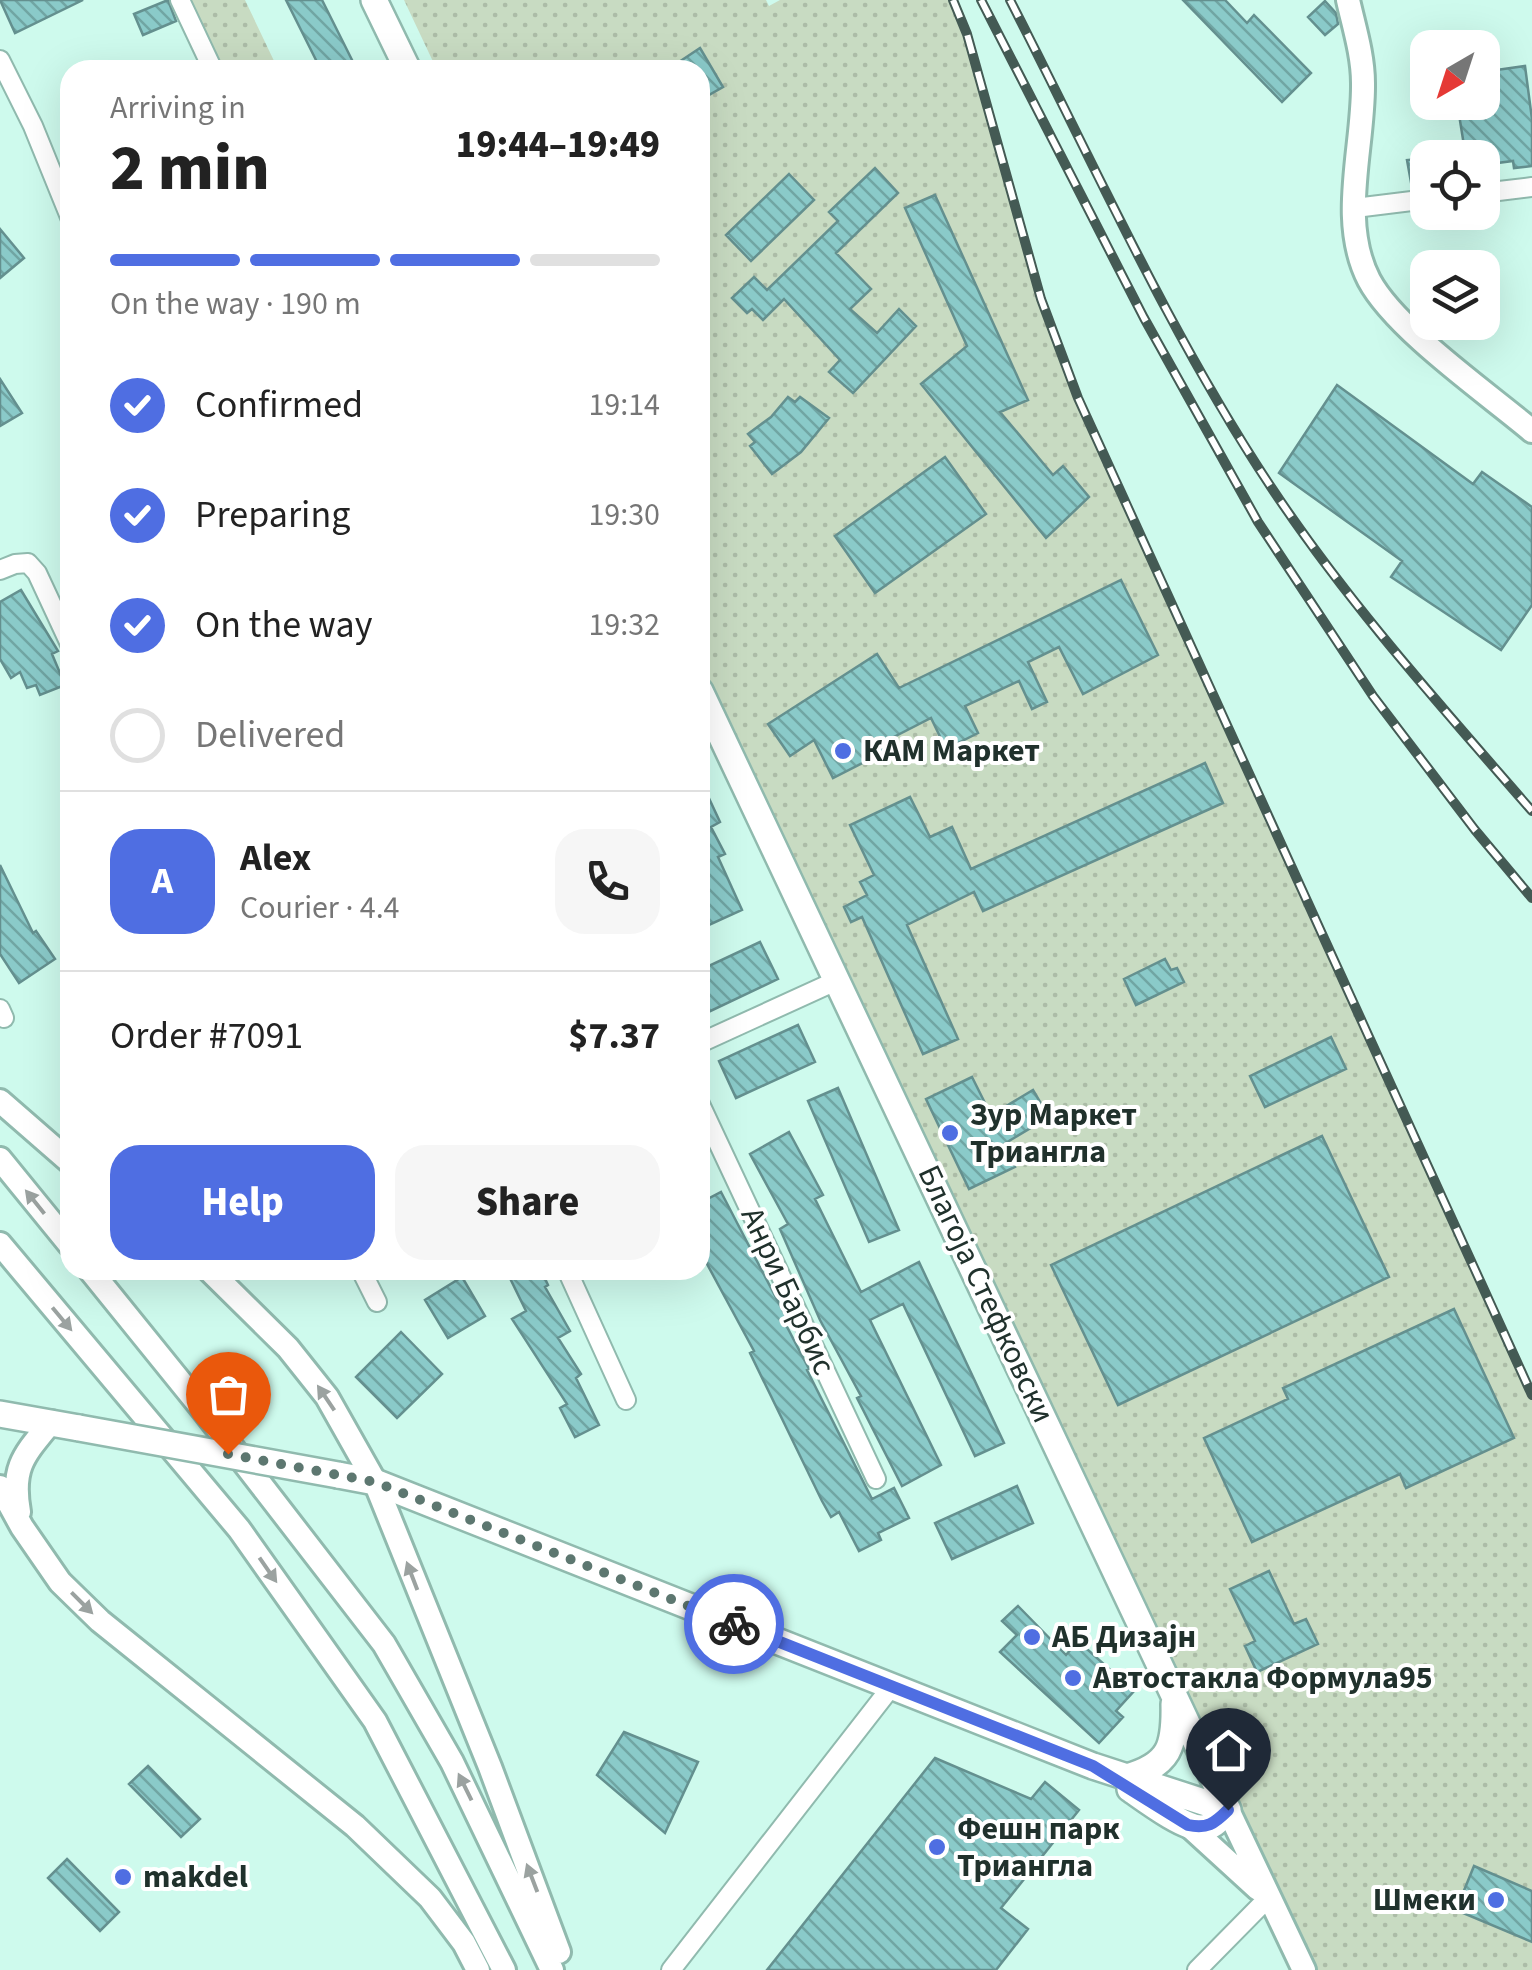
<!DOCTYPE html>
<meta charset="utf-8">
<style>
:root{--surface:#fff;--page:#f6f6f6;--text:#222;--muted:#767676;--line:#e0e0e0;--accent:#4f6ee2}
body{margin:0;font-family:"Source Sans 3",sans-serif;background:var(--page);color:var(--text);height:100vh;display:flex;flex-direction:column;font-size:38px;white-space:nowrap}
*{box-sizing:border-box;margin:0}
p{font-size:32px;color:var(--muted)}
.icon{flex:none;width:55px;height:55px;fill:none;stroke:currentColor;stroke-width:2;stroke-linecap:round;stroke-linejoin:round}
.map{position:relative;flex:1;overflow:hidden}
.panel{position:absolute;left:60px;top:60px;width:650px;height:1220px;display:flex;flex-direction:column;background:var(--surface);border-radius:30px;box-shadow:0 10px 40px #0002}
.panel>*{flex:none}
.needle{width:65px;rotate:219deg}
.controls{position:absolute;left:1410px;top:30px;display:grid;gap:20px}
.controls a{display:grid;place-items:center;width:90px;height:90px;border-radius:20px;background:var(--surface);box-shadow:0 10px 40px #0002;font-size:50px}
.pin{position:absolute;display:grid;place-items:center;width:85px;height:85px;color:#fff;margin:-102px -42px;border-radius:50% 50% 50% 0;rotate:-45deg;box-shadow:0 0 10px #0007}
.pin .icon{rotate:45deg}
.courier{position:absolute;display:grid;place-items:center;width:100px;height:100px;margin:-50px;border:8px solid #4f6ee2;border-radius:50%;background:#fff;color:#222;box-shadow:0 2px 12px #0007}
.summary em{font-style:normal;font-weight:800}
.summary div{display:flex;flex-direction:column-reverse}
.summary{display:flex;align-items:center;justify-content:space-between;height:170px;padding:0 50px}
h1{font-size:65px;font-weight:800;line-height:75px}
.bar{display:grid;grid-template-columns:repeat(4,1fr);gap:15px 10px;align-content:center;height:120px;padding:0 50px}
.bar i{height:12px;border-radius:8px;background:var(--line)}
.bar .on{background:var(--accent)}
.bar p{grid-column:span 4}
.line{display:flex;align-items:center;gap:25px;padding:0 50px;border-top:2px solid var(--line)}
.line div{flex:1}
.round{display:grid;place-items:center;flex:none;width:105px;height:105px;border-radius:30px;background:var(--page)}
ol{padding:0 50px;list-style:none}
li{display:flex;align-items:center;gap:30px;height:110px}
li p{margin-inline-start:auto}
li .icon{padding:10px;border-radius:50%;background:var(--accent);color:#fff;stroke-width:4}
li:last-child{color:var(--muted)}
li i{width:55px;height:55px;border:5px solid var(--line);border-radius:50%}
.primary-button{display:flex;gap:20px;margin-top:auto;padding:20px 50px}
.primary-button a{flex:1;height:115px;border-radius:30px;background:var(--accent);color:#fff;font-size:40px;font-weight:800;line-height:115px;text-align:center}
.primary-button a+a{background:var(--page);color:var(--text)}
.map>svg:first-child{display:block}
.grass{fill:url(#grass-dots)}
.building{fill:url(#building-back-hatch);stroke:#64908f;stroke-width:2.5}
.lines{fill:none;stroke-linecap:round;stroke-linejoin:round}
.minor-casing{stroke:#90baae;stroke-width:22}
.tertiary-casing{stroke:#90baae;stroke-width:28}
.secondary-casing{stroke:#90baae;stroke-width:30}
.minor{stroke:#fff;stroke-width:18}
.tertiary{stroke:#fff;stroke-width:22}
.secondary{stroke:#fff;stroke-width:25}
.rail-casing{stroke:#445a54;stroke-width:10}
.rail{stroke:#fff;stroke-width:6;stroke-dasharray:19;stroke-linecap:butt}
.secondary-bridge-casing{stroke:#90baae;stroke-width:30;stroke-linecap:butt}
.secondary-bridge{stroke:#fff;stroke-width:25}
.oneway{fill:#9ba2a0}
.done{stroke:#5d7770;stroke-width:10;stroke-dasharray:0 18}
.route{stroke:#4f6ee2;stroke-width:12}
.poi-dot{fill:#4f6ee2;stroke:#fff;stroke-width:4}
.labels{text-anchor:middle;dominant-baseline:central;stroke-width:8;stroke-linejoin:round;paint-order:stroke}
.poi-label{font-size:32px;font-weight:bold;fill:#20312c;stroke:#fff;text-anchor:start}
.street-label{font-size:32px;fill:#20312c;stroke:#fff}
</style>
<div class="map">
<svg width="1532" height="1970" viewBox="0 0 1532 1970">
<defs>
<pattern id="grass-dots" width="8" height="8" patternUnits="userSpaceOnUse" patternTransform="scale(2.5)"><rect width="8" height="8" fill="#c8dbc2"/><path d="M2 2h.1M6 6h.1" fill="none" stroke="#acbca7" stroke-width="1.8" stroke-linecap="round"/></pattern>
<pattern id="building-back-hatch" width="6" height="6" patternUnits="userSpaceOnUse" patternTransform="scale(2.5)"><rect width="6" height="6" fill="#8acac9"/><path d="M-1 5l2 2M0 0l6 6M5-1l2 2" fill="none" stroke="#70a5a3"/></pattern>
</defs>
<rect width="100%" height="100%" fill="#cefaed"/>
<path class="grass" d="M 190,0 L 245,0 L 275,63 L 259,70 L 223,70 Z
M 404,0 L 766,0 L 769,6 L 780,0 L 953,0 L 967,34 L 1041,299 L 1078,398 L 1532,1395 L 1532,1970 L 1315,1970 L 700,688 L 700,70 L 437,70 Z"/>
<path class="building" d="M 0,0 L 83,0 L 15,33 Z
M 168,0 L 176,21 L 143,35 L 134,14 Z
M 286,0 L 322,0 L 357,70 L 321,70 Z
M 1183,0 L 1225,0 L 1247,23 L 1254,15 L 1311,73 L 1282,102 Z
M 1325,1 L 1336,13 L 1338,24 L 1325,35 L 1308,17 Z
M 700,48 L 723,87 L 700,100 L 700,70 L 667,70 Z
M 1525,66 L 1532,119 L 1532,166 L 1514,168 L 1513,161 L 1482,165 L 1482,158 L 1466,158 L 1457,102 L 1482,102 L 1482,72 Z
M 1428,158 L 1428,187 L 1412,188 L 1407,160 Z
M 875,168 L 898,193 L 836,253 L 871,289 L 850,309 L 877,333 L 899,309 L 916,326 L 853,393 L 829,372 L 840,360 L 784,299 L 763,320 L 752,309 L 747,313 L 732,298 L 754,277 L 767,290 L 838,221 L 829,212 Z
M 789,174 L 814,200 L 751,261 L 726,235 Z
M 935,195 L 1028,400 L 1000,412 L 1053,475 L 1063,466 L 1089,497 L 1046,538 L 921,384 L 967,346 L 905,208 Z
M 0,229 L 24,258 L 0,278 Z
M 0,379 L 22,413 L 0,426 Z
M 1337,385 L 1473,484 L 1482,472 L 1532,507 L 1532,605 L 1501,650 L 1391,577 L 1402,561 L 1279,473 Z
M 788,397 L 795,402 L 800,397 L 829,418 L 801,452 L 772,474 L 750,446 L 755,442 L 748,434 L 771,417 Z
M 945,457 L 986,514 L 875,593 L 835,536 Z
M 1121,580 L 1158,655 L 1083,694 L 1059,647 L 1028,662 L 1047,702 L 1032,709 L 1019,681 L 965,706 L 978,733 L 946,749 L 931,718 L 886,741 L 890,749 L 833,778 L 814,740 L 790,756 L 768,724 L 877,654 L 899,688 Z
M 21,590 L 58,651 L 52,654 L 65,685 L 40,695 L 36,685 L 27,688 L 20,672 L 11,678 L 0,659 L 0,602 Z
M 1205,763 L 1223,803 L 983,911 L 974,892 L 907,925 L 958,1039 L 923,1054 L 862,917 L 851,922 L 844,907 L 867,895 L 860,882 L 874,875 L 850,825 L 910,797 L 930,837 L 952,827 L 971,869 Z
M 700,779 L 720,822 L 711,827 L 725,854 L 718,857 L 742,910 L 700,929 Z
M 0,865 L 33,933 L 36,931 L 55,959 L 19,983 L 0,954 Z
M 760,942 L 778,979 L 700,1016 L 700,970 Z
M 1165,959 L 1171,970 L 1177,968 L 1184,982 L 1136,1005 L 1124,979 Z
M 798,1025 L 815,1062 L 736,1098 L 719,1061 Z
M 1331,1037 L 1346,1069 L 1265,1107 L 1250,1076 Z
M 972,1077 L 991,1115 L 1033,1090 L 1049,1117 L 1004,1144 L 1015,1167 L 969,1189 L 926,1099 Z
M 838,1088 L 899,1230 L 869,1242 L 808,1101 Z
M 789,1132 L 823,1195 L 815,1199 L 861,1292 L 919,1262 L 1004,1443 L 975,1456 L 903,1304 L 870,1320 L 941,1465 L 902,1486 L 857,1398 L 861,1396 L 820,1320 L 780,1229 L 788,1224 L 750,1154 Z
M 1322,1136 L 1389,1277 L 1118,1405 L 1051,1265 Z
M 721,1192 L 784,1313 L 788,1321 L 785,1323 L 809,1369 L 807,1370 L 872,1499 L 894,1488 L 909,1518 L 878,1533 L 881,1540 L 859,1551 L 839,1512 L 831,1517 L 822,1501 L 750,1353 L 754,1351 L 700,1251 L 700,1203 Z
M 506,1270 L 541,1270 L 548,1285 L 545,1287 L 570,1331 L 558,1338 L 581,1374 L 576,1378 L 599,1425 L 575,1437 L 560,1408 L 567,1404 L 512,1319 L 526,1311 Z
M 462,1277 L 485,1316 L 448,1338 L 425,1300 Z
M 1454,1309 L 1514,1438 L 1406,1488 L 1400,1474 L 1252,1542 L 1204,1438 L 1288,1399 L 1283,1388 Z
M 401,1332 L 442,1374 L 397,1418 L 356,1377 Z
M 1017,1486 L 1033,1523 L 952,1559 L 935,1523 Z
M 1269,1571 L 1294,1624 L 1306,1619 L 1318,1644 L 1257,1672 L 1245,1646 L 1255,1641 L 1230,1589 Z
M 1018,1606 L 1066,1655 L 1078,1641 L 1134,1691 L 1116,1711 L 1123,1717 L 1099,1743 L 1000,1652 L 1017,1635 L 1002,1621 Z
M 624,1732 L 698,1762 L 665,1833 L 597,1775 Z
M 935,1758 L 1031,1799 L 1045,1782 L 1079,1810 L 1001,1908 L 1028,1929 L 996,1970 L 767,1970 Z
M 148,1766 L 200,1819 L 181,1837 L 129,1784 Z
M 67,1859 L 119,1912 L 100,1931 L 48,1878 Z
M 1474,1866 L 1532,1891 L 1532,1942 L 1456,1910 Z"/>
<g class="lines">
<defs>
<path id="minor" d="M 180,0 L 213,70
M 0,60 L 33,126 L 70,217
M 1482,193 L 1532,187
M 1355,208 L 1428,199
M 0,570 L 15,564 L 28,563 L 37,573 L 70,644
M 0,1009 L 4,1018
M 700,1043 L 838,980
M 700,1104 L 876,1479
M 361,1270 L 377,1302
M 567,1270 L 626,1400
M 671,1970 L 892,1686
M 1197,1970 L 1268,1898"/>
<path id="tertiary" d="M 1348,0 C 1354,27 1363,55 1363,83 C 1364,147 1338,220 1369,280 C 1395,329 1487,393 1532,431
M 0,1101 L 70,1162
M 0,1159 L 70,1245
M 0,1244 L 239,1529 L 375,1721 L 504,1970
M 90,1270 L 204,1411 L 384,1644 L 452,1762 L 552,1970
M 209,1270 L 288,1348 L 327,1397 L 375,1482 L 490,1767 L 559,1952
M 0,1487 L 22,1527 L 60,1582 L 100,1621 L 355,1826 L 430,1898 L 464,1943 L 478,1970
M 19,1512 C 11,1467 24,1455 51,1422
M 1228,1810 L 1304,1970
M 1188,1825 L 1258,1889"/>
<path id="secondary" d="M 374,0 L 408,70
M 700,691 L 1228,1810
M 0,1414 L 79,1428
M 338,1475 L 375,1482 L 1093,1766 L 1228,1810
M 1127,1777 C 1170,1765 1175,1746 1174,1704
M 1130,1789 C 1146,1800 1183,1828 1201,1828 C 1213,1828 1220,1818 1228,1810"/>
</defs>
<use href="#minor" class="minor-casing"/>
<use href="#tertiary" class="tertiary-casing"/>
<use href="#secondary" class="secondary-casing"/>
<use href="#minor" class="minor"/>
<use href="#tertiary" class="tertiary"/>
<use href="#secondary" class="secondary"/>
<defs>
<path id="rail" d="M 953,0 L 967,34 L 1041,299 L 1078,398 L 1532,1395
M 981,0 L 1144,318 L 1258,522 L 1373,696 L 1475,830 L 1532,898
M 1010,0 C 1093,162 1170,335 1271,487 C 1348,603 1441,706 1532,811"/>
</defs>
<use href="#rail" class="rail-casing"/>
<use href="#rail" class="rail"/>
<defs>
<path id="secondary-bridge" d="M 79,1428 L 338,1475"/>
</defs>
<use href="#secondary-bridge" class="secondary-bridge-casing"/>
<use href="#secondary-bridge" class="secondary-bridge"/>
</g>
<defs><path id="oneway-solid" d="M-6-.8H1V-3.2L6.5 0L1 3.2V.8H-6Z" transform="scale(2.5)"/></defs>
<g class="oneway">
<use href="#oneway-solid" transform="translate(35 1202) rotate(-129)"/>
<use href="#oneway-solid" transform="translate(62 1319) rotate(50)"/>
<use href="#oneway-solid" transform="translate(326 1398) rotate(-124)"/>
<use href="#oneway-solid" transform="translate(268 1570) rotate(55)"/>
<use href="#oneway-solid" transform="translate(412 1576) rotate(-111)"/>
<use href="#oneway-solid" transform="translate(82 1603) rotate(45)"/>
<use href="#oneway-solid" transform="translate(465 1787) rotate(-116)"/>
<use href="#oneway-solid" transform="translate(532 1878) rotate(-111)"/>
</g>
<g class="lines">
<path class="done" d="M 228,1454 L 375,1482 L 734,1624"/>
<path class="route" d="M 734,1624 L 1093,1766 L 1188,1825 C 1207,1829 1214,1824 1228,1810"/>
</g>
<g class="poi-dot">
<circle cx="843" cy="751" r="10"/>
<circle cx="950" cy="1133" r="10"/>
<circle cx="1032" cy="1637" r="10"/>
<circle cx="1073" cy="1678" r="10"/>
<circle cx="937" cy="1847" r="10"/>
<circle cx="123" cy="1877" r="10"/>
<circle cx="1496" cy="1900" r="10"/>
</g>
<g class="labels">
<g class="poi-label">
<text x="863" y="751">КАМ Маркет</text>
<text x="970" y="1115">Зур Маркет<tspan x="970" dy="37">Триангла</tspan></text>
<text x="1052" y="1637">АБ Дизајн</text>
<text x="1093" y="1678">Автостакла Формула95</text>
<text x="957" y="1829">Фешн парк<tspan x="957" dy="37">Триангла</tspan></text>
<text x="143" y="1877">makdel</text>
<text x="1476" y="1900" text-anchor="end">Шмеки</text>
</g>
<g class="street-label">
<text transform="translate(788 1291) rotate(65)">Анри Барбис</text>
<text transform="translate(986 1294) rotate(65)">Благоја Стефковски</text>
</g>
</g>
</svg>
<div class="controls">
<a><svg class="needle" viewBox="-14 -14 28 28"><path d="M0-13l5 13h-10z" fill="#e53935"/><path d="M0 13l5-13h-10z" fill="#767676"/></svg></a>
<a><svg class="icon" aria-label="locate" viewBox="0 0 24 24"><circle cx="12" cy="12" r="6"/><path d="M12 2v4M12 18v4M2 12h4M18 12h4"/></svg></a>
<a><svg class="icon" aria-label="layers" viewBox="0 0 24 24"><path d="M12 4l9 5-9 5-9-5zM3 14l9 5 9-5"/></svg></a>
</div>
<div class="pin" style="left:228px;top:1454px;background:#ea580c"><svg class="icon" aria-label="bag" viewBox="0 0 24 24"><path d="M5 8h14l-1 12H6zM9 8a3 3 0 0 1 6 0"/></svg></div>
<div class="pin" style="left:1228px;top:1810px;background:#1f2937"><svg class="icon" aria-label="home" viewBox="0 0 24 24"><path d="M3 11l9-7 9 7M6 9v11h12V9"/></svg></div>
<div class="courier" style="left:734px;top:1624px"><svg class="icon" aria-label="bike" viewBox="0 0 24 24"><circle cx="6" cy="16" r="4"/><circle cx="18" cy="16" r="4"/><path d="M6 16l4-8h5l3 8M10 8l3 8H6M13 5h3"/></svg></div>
<section class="panel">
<div class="summary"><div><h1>2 min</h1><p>Arriving in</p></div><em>19:44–19:49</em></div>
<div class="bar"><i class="on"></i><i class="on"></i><i class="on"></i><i></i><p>On the way · 190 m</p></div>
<ol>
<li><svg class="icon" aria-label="check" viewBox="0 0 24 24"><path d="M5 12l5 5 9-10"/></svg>Confirmed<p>19:14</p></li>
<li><svg class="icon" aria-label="check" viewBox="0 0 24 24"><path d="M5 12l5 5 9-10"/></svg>Preparing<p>19:30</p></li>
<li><svg class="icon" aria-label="check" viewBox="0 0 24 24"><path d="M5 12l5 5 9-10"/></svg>On the way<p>19:32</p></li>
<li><i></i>Delivered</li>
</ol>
<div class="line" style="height:180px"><b class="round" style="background:var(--accent);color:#fff">A</b><div><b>Alex</b><p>Courier · 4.4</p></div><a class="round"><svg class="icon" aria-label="phone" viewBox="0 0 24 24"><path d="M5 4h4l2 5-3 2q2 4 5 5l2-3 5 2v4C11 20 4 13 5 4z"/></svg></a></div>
<div class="line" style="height:130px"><div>Order #7091</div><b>$7.37</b></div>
<div class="primary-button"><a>Help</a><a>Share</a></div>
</section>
</div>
